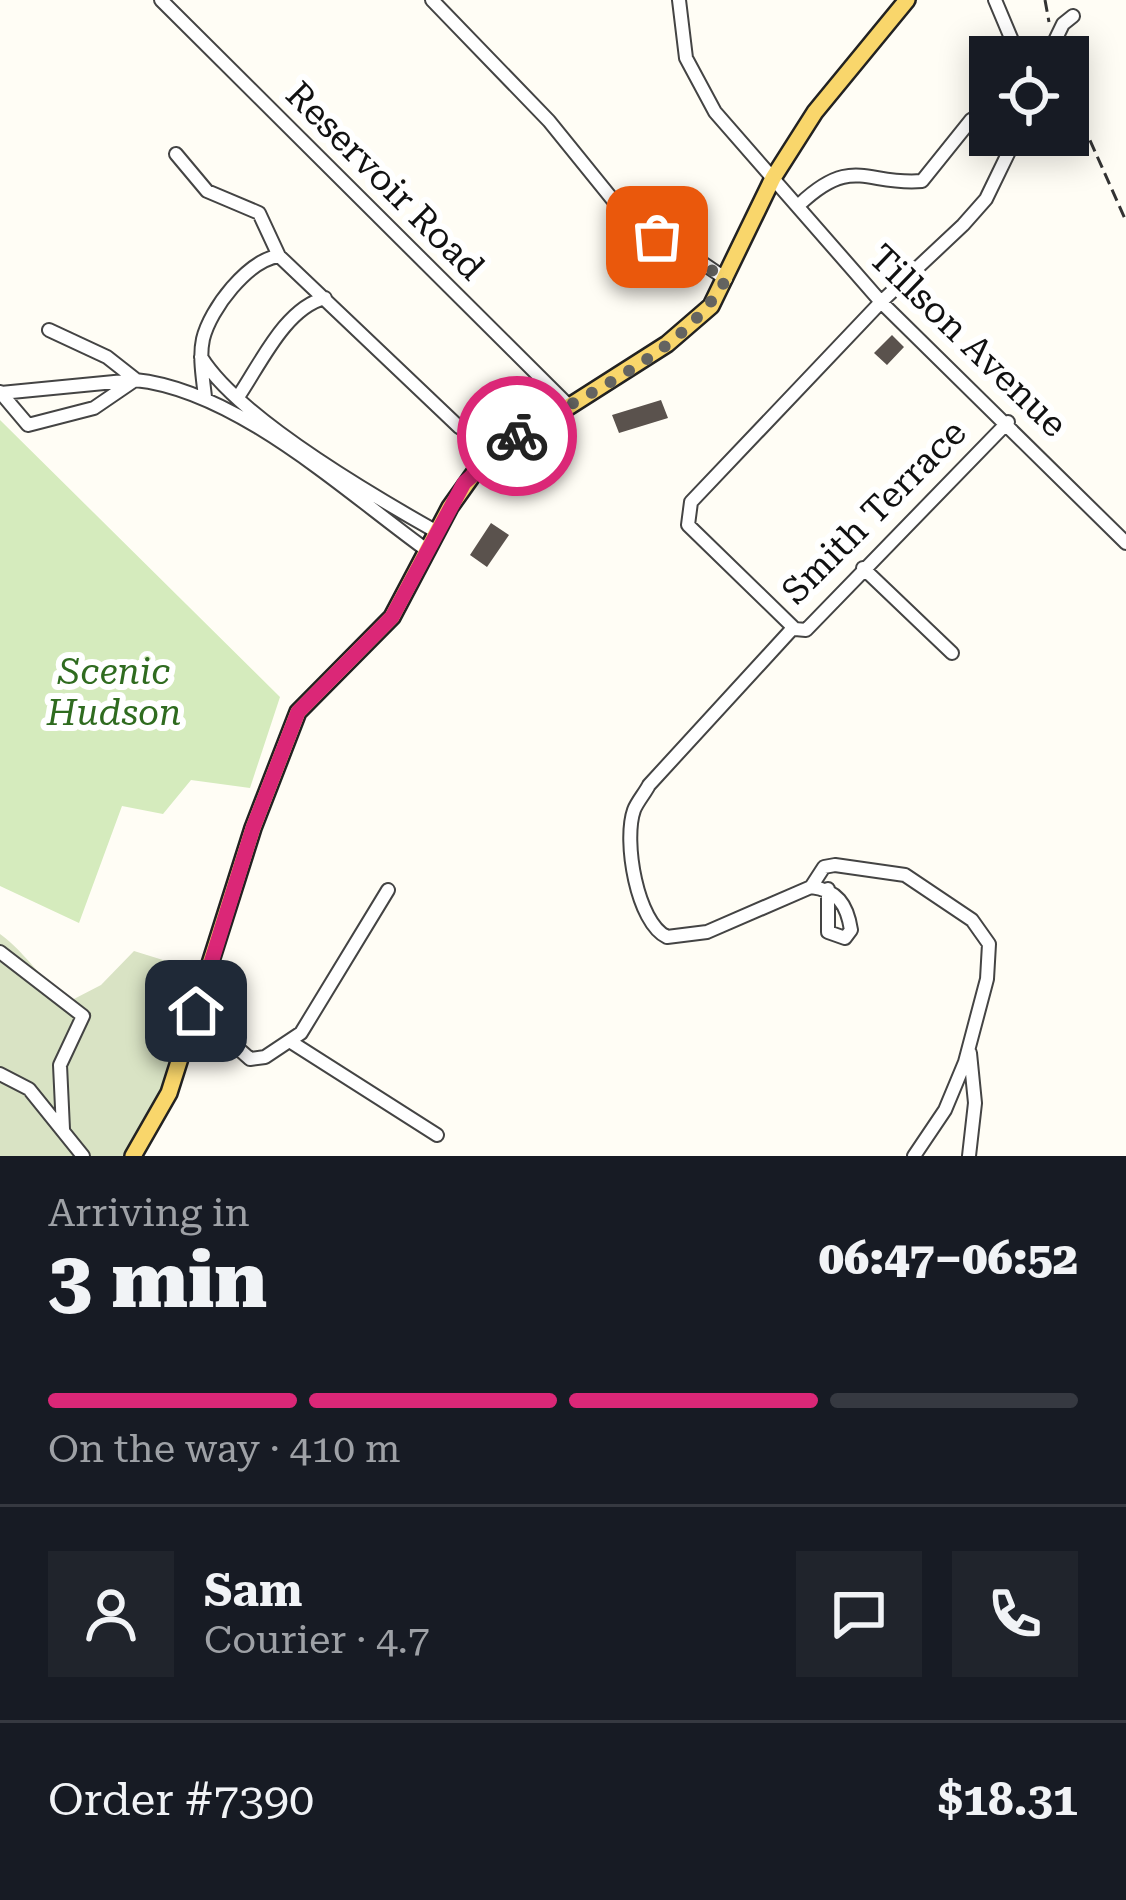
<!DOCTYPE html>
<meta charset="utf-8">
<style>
:root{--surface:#171b24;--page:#20242c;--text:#f1f3f6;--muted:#9ea1a6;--line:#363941;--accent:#db2777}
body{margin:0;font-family:"Roboto Serif",serif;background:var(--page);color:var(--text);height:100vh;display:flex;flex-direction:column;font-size:45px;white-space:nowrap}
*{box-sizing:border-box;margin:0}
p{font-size:39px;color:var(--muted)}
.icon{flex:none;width:66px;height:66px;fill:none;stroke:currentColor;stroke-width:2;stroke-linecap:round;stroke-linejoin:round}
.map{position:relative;height:1156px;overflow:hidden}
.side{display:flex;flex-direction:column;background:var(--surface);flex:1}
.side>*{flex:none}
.fabs{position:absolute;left:969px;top:36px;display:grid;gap:24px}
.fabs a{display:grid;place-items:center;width:120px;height:120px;border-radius:0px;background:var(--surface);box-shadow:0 6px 30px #0003;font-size:60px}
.pin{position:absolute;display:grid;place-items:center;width:102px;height:102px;color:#fff;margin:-51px;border-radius:24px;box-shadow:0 6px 18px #0006}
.courier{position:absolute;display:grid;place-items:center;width:120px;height:120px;margin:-60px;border:9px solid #db2777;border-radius:50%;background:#fff;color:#222;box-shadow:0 3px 15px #0007}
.headline em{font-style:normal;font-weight:800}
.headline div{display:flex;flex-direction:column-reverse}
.headline{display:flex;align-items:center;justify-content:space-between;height:204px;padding:0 48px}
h1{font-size:78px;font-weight:800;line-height:90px}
.bar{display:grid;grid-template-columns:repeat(4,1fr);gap:18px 12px;align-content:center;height:144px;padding:0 48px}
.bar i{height:15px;border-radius:9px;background:var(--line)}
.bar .current{background:var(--accent)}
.bar p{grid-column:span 4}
.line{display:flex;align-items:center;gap:30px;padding:0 48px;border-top:3px solid var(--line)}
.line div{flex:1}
.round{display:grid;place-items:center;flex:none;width:126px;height:126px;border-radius:0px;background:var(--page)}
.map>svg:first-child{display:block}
.green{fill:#d5ebbd}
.cemetery{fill:#d9e3c4}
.building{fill:#5a524d}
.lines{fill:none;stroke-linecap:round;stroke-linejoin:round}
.minor-casing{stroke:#444;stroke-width:16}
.major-casing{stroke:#222;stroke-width:20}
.path{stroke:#333;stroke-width:3;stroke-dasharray:12 6;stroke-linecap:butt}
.minor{stroke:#fff;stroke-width:12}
.major{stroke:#f9d66b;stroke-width:15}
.done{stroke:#646461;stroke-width:12;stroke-dasharray:0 21.6}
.route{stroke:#db2777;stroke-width:15}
.labels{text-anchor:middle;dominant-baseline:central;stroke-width:12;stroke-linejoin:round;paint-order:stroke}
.street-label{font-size:36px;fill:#111;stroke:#fff}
.park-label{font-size:36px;font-style:italic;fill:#2f6b1f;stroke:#fff}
</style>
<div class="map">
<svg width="1126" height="1156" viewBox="0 0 1126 1156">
<rect width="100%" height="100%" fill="#fffdf5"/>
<path class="green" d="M 0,420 L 280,697 L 250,788 L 191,780 L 163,814 L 122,806 L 79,923 L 0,886 Z"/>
<path class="cemetery" d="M 0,934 C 27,953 44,986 72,1000 L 101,985 L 134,951 L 208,974 L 169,1093 L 133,1156 L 0,1156 Z"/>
<path class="building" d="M 892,335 L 904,347 L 887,365 L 874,353 Z
M 661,400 L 668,418 L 619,433 L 612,415 Z
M 491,523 L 509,535 L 487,567 L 470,555 Z"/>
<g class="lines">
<defs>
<path id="minor" d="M 161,0 L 567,404
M 432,0 L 549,121 L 617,205 L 726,279
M 679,0 L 686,58 L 715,112 L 881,302 L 1126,543
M 995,0 L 1019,57
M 1047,57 L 1063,24 L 1073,16
M 176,154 L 207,191 L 259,213 L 279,256 L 459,427 L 496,450
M 800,204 C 853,154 867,186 922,181 L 971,120 L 990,108
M 49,330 L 107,357 L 135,379
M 201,357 C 238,417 373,496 437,532
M 0,392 L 28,425 L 94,408 L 135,380 C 237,390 346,492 428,551
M 1,393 L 135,380
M 205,397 C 203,378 199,357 203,339 C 210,309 248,260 279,256
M 238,397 C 260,365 285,308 325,298
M 1008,422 L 806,630 L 795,629 L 688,525 L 691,502 L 881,302 L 963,225 L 986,199 L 1017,135
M 863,568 L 952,653
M 793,628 L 649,785 C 645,793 637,802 634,810 C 623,841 637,923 667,937 L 707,932 L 811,887 C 837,890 847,904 851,930 L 845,938 L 828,932 L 828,889
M 811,887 L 824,867 L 835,865 L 905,875 L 972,920 L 989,944 L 987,979 L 965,1062 L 945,1110 L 914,1156
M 0,952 L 83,1016 L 60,1065 L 63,1129
M 196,1011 L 250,1059 L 265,1057 L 301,1033 L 388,890
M 291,1042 L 437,1135
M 0,1074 L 29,1089 L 83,1156
M 969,1156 L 975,1103 L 970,1053"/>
<path id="major" d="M 133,1156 L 169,1093 L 253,828 L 298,712 L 392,617 L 450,507 L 482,462 L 667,344 L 711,306 L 773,178 L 815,112 L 907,0"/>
</defs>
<use href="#minor" class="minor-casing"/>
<use href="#major" class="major-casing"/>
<path class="path" d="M 1045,0 L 1049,22
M 1068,91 L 1126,221"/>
<use href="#minor" class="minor"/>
<use href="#major" class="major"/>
</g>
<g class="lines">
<path class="done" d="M 517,436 C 589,390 683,355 726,279 L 657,237"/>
<path class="route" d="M 196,1011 L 253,828 L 298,712 L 392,617 L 464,483 L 517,436"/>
</g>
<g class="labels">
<g class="street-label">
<text transform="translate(385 181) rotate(45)">Reservoir Road</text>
<text transform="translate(968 341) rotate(44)">Tillson Avenue</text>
<text transform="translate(874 512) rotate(-45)">Smith Terrace</text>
</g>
<g class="park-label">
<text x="114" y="672">Scenic<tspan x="114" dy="41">Hudson</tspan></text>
</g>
</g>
</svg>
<div class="fabs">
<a><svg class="icon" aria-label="locate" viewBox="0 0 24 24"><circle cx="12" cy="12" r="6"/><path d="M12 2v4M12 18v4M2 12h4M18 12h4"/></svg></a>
</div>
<div class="pin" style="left:657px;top:237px;background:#ea580c"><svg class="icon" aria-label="bag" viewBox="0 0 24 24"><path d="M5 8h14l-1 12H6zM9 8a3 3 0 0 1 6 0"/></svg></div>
<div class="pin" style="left:196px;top:1011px;background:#1f2937"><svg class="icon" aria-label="home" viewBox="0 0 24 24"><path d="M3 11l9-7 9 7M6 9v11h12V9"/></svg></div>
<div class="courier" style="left:517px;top:436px"><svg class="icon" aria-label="bike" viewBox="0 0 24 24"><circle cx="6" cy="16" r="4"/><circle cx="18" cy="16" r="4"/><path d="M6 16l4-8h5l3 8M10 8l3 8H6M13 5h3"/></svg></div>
</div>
<section class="side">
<div class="headline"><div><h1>3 min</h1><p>Arriving in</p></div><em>06:47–06:52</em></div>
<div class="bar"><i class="current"></i><i class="current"></i><i class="current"></i><i></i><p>On the way · 410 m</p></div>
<div class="line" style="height:216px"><a class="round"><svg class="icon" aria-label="person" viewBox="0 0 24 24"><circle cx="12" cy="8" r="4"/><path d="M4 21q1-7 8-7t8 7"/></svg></a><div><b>Sam</b><p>Courier · 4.7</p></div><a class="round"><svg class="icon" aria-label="chat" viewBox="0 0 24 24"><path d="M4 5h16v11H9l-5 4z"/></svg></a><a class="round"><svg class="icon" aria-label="phone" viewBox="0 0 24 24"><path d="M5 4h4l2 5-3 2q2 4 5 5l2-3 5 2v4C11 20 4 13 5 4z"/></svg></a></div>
<div class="line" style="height:156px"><div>Order #7390</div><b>$18.31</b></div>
</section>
